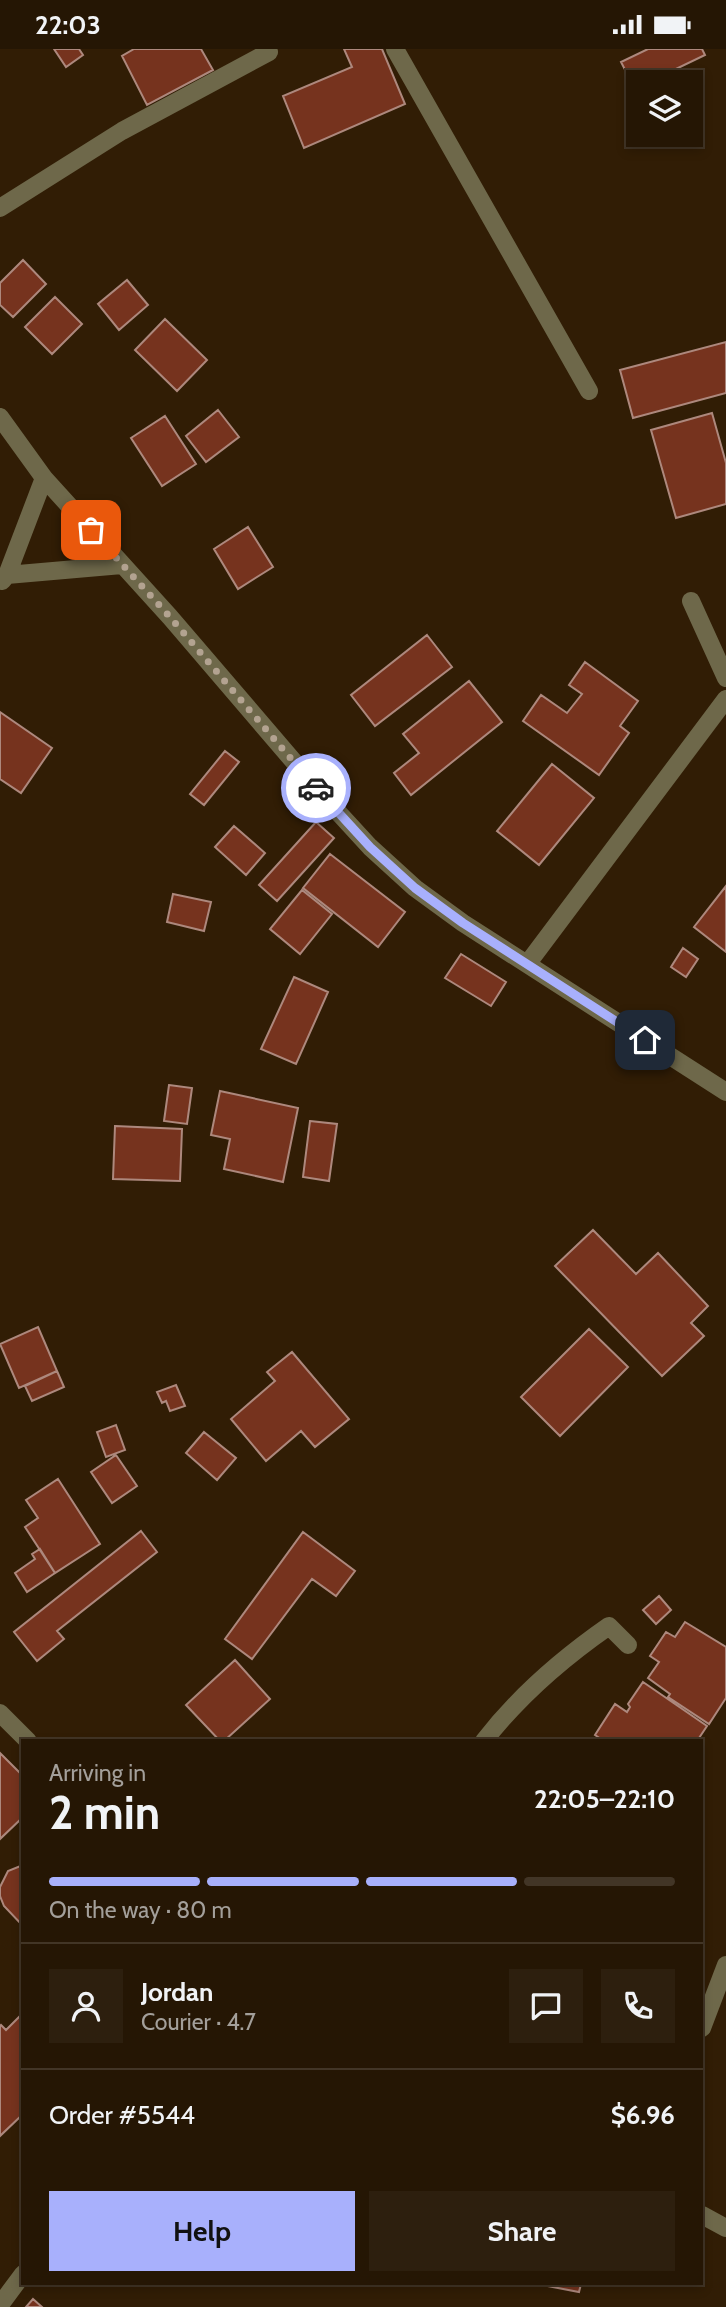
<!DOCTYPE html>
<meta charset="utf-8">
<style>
:root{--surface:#251604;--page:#2d1f0e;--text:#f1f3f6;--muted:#a39f9a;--line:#423526;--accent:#a8b0fc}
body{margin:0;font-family:Cabin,sans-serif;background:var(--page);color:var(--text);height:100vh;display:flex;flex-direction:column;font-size:26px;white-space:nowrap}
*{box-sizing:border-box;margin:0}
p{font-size:23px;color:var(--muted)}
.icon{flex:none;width:38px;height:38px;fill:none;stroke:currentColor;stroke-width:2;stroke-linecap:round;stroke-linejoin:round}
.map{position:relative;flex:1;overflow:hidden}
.sheet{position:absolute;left:21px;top:1690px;width:682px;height:546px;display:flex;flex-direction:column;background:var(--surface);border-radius:0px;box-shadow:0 4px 10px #0003,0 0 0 2px var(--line)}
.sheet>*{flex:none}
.controls{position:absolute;left:626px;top:21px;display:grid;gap:14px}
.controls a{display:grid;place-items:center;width:77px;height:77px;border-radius:0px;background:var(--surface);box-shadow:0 4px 10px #0003,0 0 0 2px var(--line);font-size:35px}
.pin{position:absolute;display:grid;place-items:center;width:60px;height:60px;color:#fff;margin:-30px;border-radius:14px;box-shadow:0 4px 10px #0006}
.courier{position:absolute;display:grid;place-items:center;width:70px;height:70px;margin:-35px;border:5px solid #a8b0fc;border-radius:50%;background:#fff;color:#222;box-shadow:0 2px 9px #0007}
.headline em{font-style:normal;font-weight:700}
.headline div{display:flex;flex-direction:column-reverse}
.headline{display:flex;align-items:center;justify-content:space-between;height:119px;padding:0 28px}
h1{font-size:46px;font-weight:700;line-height:52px}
.bar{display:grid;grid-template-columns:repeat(4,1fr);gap:10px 7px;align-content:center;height:84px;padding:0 28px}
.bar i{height:9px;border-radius:5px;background:var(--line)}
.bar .selected{background:var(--accent)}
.bar p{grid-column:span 4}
.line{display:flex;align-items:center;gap:18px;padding:0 28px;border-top:2px solid var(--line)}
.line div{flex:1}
.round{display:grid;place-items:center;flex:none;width:74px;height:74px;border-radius:0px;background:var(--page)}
.primary-button{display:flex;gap:14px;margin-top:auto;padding:14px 28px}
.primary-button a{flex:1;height:80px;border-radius:0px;background:var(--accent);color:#111;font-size:28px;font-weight:700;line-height:80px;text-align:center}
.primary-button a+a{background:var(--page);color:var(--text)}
.status{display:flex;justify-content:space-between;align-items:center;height:49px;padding:0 35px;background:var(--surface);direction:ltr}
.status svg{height:19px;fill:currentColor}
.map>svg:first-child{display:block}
.building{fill:#76331e;stroke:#ad887d;stroke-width:2}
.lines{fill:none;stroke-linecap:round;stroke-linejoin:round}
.minor{stroke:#6e684a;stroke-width:18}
.done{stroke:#b3a391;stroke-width:7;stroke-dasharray:0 12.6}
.route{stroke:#a8b0fc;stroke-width:9}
</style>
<div class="status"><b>22:03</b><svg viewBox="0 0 49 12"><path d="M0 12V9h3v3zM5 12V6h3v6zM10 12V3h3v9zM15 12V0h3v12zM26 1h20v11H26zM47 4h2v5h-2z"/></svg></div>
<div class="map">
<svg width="726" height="2258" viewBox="0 0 726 2258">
<rect width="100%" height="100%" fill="#311d05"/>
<path class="building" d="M 54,0 L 79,0 L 83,6 L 66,18 Z
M 134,0 L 201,0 L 213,21 L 147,56 L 122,7 Z
M 344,0 L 382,0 L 405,55 L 304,99 L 283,47 L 352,18 Z
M 648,0 L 702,0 L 705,6 L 649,33 L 639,33 L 639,38 L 635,40 L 621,13 Z
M 23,211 L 46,235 L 13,268 L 0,256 L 0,234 Z
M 127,231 L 148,256 L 119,281 L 98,255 Z
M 55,248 L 82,275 L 52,305 L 25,278 Z
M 165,270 L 207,311 L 177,342 L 135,301 Z
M 726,293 L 726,344 L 633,369 L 620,321 Z
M 218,361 L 239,388 L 206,413 L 186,387 Z
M 712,364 L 726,414 L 726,455 L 676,469 L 651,381 Z
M 165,367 L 196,415 L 162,437 L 131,389 Z
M 248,478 L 273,518 L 238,540 L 214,500 Z
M 427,586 L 452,618 L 375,677 L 351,646 Z
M 585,613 L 638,652 L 620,677 L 629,684 L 599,726 L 523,672 L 541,646 L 567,664 L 582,645 L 569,636 Z
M 469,632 L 502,673 L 411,746 L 394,724 L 419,704 L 403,685 Z
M 0,663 L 52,699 L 21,744 L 0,730 Z
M 225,702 L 239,713 L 204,756 L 190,745 Z
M 552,715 L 594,749 L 539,816 L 497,782 Z
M 316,773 L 334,789 L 277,852 L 259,836 Z
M 234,777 L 265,804 L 246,826 L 215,798 Z
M 330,805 L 405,863 L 378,898 L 303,839 Z
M 726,837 L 726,903 L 694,878 Z
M 302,841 L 332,865 L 300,905 L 270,880 Z
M 173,845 L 211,853 L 204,882 L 167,873 Z
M 683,899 L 698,910 L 686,928 L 671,918 Z
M 461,905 L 506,933 L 491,957 L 445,929 Z
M 294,928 L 328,943 L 296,1015 L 261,1000 Z
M 169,1036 L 192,1039 L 187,1075 L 164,1072 Z
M 220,1042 L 298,1059 L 283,1133 L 224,1120 L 230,1090 L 211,1086 Z
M 310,1072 L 337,1075 L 329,1132 L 303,1128 Z
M 115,1077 L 182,1080 L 180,1132 L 113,1130 Z
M 593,1181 L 636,1225 L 658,1204 L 708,1257 L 691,1274 L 704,1287 L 662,1327 L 555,1217 Z
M 38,1278 L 57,1322 L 19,1339 L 0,1295 Z
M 589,1280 L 628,1318 L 560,1387 L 521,1348 Z
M 292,1303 L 349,1370 L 315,1398 L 301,1382 L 266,1412 L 231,1370 L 275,1332 L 267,1323 Z
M 57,1322 L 64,1338 L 32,1352 L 25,1337 Z
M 176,1336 L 185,1357 L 170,1362 L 166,1352 L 162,1354 L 157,1343 Z
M 116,1376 L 125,1401 L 106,1408 L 97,1383 Z
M 204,1383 L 236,1409 L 217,1431 L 186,1404 Z
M 116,1406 L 137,1437 L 112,1454 L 91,1423 Z
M 58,1430 L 100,1495 L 55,1524 L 25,1478 L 38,1469 L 26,1451 Z
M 141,1482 L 157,1503 L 57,1582 L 64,1590 L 37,1612 L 14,1583 Z
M 303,1483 L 355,1522 L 336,1547 L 312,1530 L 252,1610 L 225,1590 Z
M 40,1500 L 55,1524 L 27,1543 L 15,1524 L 35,1510 L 32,1505 Z
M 659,1547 L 671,1561 L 656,1575 L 643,1561 Z
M 685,1573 L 726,1598 L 726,1649 L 709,1675 L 668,1648 L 670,1645 L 648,1629 L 659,1613 L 650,1607 L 666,1583 L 675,1588 Z
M 235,1611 L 270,1650 L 224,1692 L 220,1692 L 186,1656 Z
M 643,1633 L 707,1677 L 697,1692 L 604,1692 L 595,1686 L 615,1655 L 627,1663 L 630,1658 L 628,1655 Z
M 0,1704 L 23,1727 L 23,1768 L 0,1790 Z
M 23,1816 L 23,1877 L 4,1857 L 0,1847 L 0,1838 L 8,1822 Z
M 23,1964 L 23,2065 L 0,2087 L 0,1977 L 1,1976 L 6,1981 Z
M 537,2235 L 581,2235 L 579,2243 Z
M 33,2250 L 42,2258 L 26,2258 Z"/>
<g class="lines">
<path class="minor" d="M 395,0 L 589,342
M 0,159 L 122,82 L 269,3
M 0,368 L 44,429 L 170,568 L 325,749 L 370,798 L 415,839 L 463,874 L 726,1043
M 7,526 L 122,516
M 2,532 L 7,526 L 44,429
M 691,552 L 726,629
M 528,914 L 726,650
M 0,1664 L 28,1692
M 484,1692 C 518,1648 563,1609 609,1577 L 628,1596
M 702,1979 L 726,1916
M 702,2166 L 726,2179
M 0,2256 L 23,2225"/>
</g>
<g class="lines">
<path class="done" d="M 91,481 L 170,568 L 316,739"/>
<path class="route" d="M 316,739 L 370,798 L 415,839 L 463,874 L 645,991"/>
</g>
</svg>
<div class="controls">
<a><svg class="icon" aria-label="layers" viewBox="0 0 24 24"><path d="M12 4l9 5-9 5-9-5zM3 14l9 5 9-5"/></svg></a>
</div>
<div class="pin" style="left:91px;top:481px;background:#ea580c"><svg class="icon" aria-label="bag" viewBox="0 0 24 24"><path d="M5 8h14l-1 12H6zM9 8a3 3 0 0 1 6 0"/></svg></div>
<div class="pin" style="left:645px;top:991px;background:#1f2937"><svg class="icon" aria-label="home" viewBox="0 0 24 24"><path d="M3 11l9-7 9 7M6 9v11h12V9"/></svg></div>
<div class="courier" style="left:316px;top:739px"><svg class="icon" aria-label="car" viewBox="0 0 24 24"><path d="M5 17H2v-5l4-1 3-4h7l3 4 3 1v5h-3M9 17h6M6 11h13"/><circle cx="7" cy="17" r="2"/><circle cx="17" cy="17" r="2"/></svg></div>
<section class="sheet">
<div class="headline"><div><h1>2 min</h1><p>Arriving in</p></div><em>22:05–22:10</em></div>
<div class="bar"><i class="selected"></i><i class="selected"></i><i class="selected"></i><i></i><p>On the way · 80 m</p></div>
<div class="line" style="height:126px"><a class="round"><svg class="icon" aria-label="person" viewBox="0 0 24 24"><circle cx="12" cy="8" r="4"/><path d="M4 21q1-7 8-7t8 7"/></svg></a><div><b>Jordan</b><p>Courier · 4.7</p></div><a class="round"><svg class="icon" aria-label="chat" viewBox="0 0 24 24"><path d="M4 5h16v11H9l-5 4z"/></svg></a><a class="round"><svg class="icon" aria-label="phone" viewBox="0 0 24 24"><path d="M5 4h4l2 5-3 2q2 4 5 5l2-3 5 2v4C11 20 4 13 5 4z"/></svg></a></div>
<div class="line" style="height:91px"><div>Order #5544</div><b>$6.96</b></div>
<div class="primary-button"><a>Help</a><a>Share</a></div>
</section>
</div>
